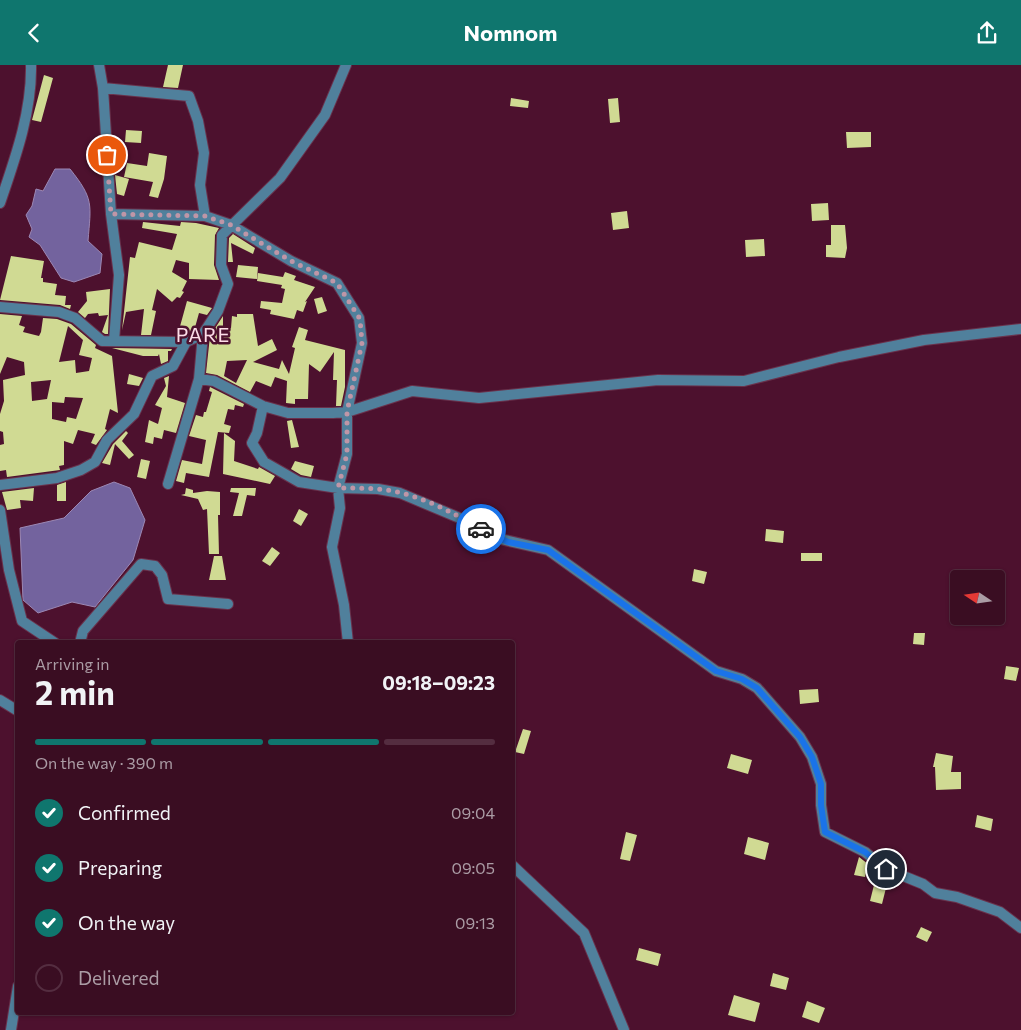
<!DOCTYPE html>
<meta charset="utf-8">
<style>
:root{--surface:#3a0d22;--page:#41162a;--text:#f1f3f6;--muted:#ab9ca5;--line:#542d40;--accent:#0f766e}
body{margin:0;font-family:Commissioner,sans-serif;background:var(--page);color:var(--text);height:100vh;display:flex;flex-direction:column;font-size:19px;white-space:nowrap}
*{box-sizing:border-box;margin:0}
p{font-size:16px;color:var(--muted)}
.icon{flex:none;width:28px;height:28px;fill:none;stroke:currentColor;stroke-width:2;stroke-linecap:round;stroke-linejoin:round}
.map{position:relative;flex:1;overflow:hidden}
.drawer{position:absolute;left:15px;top:575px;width:500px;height:375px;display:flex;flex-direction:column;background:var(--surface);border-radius:5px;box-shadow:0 1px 4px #0004,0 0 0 1px var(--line)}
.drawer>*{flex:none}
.needle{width:32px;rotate:283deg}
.fabs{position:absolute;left:950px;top:505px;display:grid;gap:10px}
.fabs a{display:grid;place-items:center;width:55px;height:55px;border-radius:5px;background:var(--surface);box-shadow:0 1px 4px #0004,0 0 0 1px var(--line);font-size:25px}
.pin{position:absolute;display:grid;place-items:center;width:42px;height:42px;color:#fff;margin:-21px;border:2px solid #fff;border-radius:50%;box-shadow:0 1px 5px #0007}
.courier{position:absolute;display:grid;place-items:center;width:50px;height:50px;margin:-25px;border:4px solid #1a73e8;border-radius:50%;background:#fff;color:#222;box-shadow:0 1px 6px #0007}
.headline em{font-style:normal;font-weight:700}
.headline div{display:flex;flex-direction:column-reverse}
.headline{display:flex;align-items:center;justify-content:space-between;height:85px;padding:0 20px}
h1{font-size:32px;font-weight:700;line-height:38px}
.bar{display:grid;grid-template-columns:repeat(4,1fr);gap:8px 5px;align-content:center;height:60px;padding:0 20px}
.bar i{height:6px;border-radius:4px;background:var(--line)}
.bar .selected{background:var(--accent)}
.bar p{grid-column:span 4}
ol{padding:0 20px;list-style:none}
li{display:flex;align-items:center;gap:15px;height:55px}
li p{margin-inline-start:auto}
li .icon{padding:5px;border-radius:50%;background:var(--accent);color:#fff;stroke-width:4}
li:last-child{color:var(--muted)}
li i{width:28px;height:28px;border:2px solid var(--line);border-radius:50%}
header{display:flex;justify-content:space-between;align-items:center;height:65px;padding:0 20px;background:var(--accent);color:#fff;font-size:22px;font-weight:700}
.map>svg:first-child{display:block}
.water{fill:#73639e;stroke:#9c88b4}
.building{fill:#d0da93;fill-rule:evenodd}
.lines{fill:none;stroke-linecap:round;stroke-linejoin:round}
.street-casing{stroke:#69324c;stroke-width:12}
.street{stroke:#50809c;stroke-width:10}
.done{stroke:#bf96a7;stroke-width:5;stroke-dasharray:0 9}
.route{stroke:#1a73e8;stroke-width:6}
.labels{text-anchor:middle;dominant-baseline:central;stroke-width:5;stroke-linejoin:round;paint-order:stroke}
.quarter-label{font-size:20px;letter-spacing:1px;fill:#fddde8;stroke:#4d112e}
</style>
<header><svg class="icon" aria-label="back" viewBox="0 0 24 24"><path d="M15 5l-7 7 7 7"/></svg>Nomnom<svg class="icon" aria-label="share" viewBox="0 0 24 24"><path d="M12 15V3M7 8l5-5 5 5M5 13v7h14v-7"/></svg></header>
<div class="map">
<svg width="1021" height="965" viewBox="0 0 1021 965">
<rect width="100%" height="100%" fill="#4d112e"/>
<path class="water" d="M 55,104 L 70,104 C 94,134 91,139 88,176 L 102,189 L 100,208 L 74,217 L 61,213 L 40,180 L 29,172 L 32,164 L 26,150 L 32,141 L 36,124 L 43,126 Z
M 114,417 L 130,423 L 145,455 L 133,495 L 95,542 L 72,537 L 38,548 L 23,535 L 20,463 L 64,453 L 91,426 Z"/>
<path class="building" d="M 168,0 L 183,0 L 178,23 L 163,22 Z
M 44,10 L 53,13 L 41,57 L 32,55 Z
M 511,33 L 529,36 L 528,43 L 510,41 Z
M 618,33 L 620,57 L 610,58 L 608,34 Z
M 126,65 L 142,66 L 141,78 L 125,77 Z
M 846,67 L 871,67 L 871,82 L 847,83 Z
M 149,88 L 167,91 L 164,114 L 158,133 L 149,131 L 153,117 L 124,112 L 127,98 L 147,101 Z
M 115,110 L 129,114 L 124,131 L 117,129 Z
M 828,138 L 829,155 L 812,156 L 811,139 Z
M 627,146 L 629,163 L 613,165 L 611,148 Z
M 143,157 L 180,161 L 181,157 L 196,158 L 219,163 L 215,170 L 214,200 L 219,215 L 189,214 L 189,198 L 176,195 L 172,207 L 187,216 L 182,226 L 184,227 L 180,233 L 177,232 L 172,237 L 157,224 L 152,245 L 156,246 L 151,270 L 141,270 L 144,244 L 126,247 L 122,265 L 130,192 L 135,193 L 139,177 L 172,185 L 177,169 L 142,163 Z
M 831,160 L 845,160 L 847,183 L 845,193 L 826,192 L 826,180 L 831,180 Z
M 233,169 L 255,183 L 253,189 L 231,178 L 233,197 L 228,197 L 229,173 Z
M 764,174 L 765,191 L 746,192 L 745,175 Z
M 11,191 L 44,196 L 41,213 L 43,213 L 43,217 L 57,219 L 55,230 L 66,231 L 65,240 L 71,240 L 70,244 L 60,240 L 0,235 Z
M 238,200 L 258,202 L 257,214 L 236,212 Z
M 285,207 L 296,211 L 294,215 L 315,222 L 305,237 L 307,236 L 303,247 L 297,245 L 294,254 L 270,249 L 271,245 L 260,243 L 261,236 L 282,238 L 285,224 L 281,223 L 282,220 L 257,216 L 258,208 L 283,212 Z
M 110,224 L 108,269 L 105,269 L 102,267 L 108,250 L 99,251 L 98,248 L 88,249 L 85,253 L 78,247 L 87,236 L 86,227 Z
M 322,232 L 327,246 L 318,249 L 314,234 Z
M 187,236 L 212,243 L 207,250 L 199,248 L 194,266 L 189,268 L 179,265 Z
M 0,249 L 22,251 L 19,260 L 25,262 L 23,267 L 39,271 L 41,267 L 43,253 L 57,254 L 71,259 L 96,280 L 95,283 L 112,291 L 118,348 L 110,344 L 105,364 L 107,365 L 96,380 L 91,378 L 95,369 L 78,365 L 73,379 L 64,376 L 64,400 L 59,401 L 60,405 L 7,412 L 6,405 L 0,406 L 0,380 L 4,379 L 3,367 L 0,366 L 0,349 L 4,336 L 3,315 L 25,310 L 24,297 L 7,292 L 0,309 ZM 68,261 L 83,275 L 79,290 L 92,293 L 89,306 L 76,308 L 75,295 L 59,297 ZM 51,315 L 47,334 L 32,336 L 31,317 ZM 65,332 L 83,333 L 76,354 L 67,352 L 66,357 L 52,354 L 52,337 L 64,338 Z
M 237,249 L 253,249 L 258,281 L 272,274 L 277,285 L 253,297 L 279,304 L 282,295 L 289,309 L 295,283 L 292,282 L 299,262 L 308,265 L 305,275 L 345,285 L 345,322 L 341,341 L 336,341 L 337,315 L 333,315 L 334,287 L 320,307 L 309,299 L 308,334 L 295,334 L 295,339 L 286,338 L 287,316 L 275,312 L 271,322 L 256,316 L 250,327 L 217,310 L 206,308 L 210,271 L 223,251 L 223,262 L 231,263 L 232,251 L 237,252 ZM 247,295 L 236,318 L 224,311 L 227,296 Z
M 112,283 L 172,284 L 171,286 L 168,286 L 168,296 L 161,299 L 159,289 L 158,291 L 143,291 Z
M 129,309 L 143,313 L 139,321 L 127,319 Z
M 169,311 L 167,332 L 185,338 L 176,368 L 164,365 L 162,374 L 154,372 L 153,379 L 145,377 L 149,355 L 158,359 L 162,343 L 155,340 L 166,321 L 164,313 Z
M 210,322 L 244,339 L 243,342 L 235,340 L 234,345 L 228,344 L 224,359 L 231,361 L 229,368 L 218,367 L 209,412 L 186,408 L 184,418 L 176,416 L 182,395 L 202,399 L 206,375 L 189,371 L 196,350 L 203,352 L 204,347 L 206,347 L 212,327 L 209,326 Z
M 292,355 L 299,382 L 291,383 L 287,356 Z
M 126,366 L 128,368 L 122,376 L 134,390 L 129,394 L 115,379 L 110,400 L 102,398 L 113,379 Z
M 224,368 L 235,376 L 234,396 L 258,404 L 259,402 L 275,411 L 270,419 L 223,409 Z
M 141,394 L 150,396 L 146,414 L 137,412 Z
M 295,396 L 314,401 L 311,412 L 301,410 L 291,404 Z
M 66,417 L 66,436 L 57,436 L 57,420 Z
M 34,423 L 33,436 L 20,435 L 21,443 L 7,445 L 2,427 Z
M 186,423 L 193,425 L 193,428 L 207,426 L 220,427 L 220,450 L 218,450 L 219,489 L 209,489 L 207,444 L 203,445 L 198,434 L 181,430 L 185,429 Z
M 231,423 L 256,423 L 255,431 L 247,430 L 242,451 L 233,451 L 239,428 L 230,427 Z
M 299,444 L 308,449 L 301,461 L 293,456 Z
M 766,464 L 784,466 L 783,478 L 765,476 Z
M 272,482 L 280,488 L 270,501 L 262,496 Z
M 801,488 L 822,488 L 822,496 L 801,496 Z
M 214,491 L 222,491 L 226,515 L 209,515 Z
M 694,504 L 707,507 L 704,519 L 692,516 Z
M 914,568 L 925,568 L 924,580 L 913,579 Z
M 1006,601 L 1019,603 L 1016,616 L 1004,614 Z
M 818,624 L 819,637 L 800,639 L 799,625 Z
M 523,664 L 531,666 L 524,689 L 515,687 Z
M 936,688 L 953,691 L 951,707 L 961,707 L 961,724 L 936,725 L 935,702 L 933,702 Z
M 731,689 L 752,695 L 748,709 L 727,703 Z
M 977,750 L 993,754 L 991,766 L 975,762 Z
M 626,767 L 637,770 L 630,796 L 620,794 Z
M 748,772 L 769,778 L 765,795 L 744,789 Z
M 859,792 L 868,799 L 865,812 L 854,810 Z
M 874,820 L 886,823 L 882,839 L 870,836 Z
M 921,862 L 932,867 L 927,877 L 916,872 Z
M 639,883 L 661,889 L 658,901 L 636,895 Z
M 773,908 L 789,913 L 786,925 L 770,921 Z
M 734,930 L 760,938 L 755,957 L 728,950 Z
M 807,936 L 825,943 L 819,958 L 802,952 Z"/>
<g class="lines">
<defs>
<path id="street" d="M 99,0 L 103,23 L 189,31 L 198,56 L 204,88 L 200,120 L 205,151 L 231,160 L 291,196 L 337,218 L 359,253 L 362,278 L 347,347 L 347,389 L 338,423 L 340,443 L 332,482 L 344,540 L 348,578
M 103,23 L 111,149 L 119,210 L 114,276
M 0,138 C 15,94 32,47 31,0
M 111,149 L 205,151
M 0,242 L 59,247 L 75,253 L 102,276 L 186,277 L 203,269 L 218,246 L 228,219 L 221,200 L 222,170 L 280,113 L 325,50 L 346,0
M 199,314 L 214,316 L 263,341 L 288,348 L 333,348 L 347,347 L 412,326 L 479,333 L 658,315 L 744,316 L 839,292 L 924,275 L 1021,264
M 263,341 L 257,368 L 252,378 L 264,397 L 299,417 L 338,423 L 378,424 L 400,428 L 469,457 L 496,473 L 548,485 L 716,606 L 742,614 L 757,623 L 800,672 L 812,692 L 821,719 L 821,740 L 825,767 L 865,787 L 886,804 L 923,819 L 935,828 L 957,832 L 1000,847 L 1021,863
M 168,419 L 199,314 L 203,269
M 0,420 L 57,413 L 81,405 L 95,397 L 107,375 L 134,349 L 152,311 L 173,301 L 186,277
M 0,445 L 9,505 L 22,556 L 55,578
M 80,578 L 83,566 L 141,499 L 155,501 L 162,510 L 168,534 L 228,539
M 0,635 L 18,646
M 512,800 L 584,868 L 624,965
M 11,965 L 18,921"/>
</defs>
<use href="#street" class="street-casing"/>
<use href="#street" class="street"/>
</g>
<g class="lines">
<path class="done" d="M 107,90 L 111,149 L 205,151 L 231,160 L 291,196 L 337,218 L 360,254 L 362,278 L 347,347 L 347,389 L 338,423 C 351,423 364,423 377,424 C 412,426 451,446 481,464"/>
<path class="route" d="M 481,464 L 508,477 L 548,485 L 716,606 L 742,614 L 757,623 L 800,672 L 812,692 L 821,719 L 821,740 L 825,767 L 865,787 L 886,804"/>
</g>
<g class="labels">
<g class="quarter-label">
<text x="203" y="269">PARE</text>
</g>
</g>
</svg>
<div class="fabs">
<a><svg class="needle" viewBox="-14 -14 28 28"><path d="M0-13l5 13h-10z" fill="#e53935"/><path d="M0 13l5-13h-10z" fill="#ab9ca5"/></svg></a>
</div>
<div class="pin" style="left:107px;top:90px;background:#ea580c"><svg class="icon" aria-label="bag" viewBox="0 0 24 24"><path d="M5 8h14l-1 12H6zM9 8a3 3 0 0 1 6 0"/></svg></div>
<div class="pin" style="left:886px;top:804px;background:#1f2937"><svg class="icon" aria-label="home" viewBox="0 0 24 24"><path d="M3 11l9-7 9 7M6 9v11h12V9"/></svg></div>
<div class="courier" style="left:481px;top:464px"><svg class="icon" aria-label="car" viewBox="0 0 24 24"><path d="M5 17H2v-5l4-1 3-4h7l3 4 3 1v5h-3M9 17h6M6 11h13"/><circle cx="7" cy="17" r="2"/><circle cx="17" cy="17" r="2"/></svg></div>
<section class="drawer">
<div class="headline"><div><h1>2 min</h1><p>Arriving in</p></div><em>09:18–09:23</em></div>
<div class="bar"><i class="selected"></i><i class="selected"></i><i class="selected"></i><i></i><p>On the way · 390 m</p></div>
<ol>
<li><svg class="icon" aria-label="check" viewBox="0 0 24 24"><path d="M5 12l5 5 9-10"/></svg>Confirmed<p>09:04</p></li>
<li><svg class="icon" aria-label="check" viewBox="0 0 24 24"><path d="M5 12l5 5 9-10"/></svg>Preparing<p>09:05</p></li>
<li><svg class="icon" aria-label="check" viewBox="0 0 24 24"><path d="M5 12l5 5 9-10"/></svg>On the way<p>09:13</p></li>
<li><i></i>Delivered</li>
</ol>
</section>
</div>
